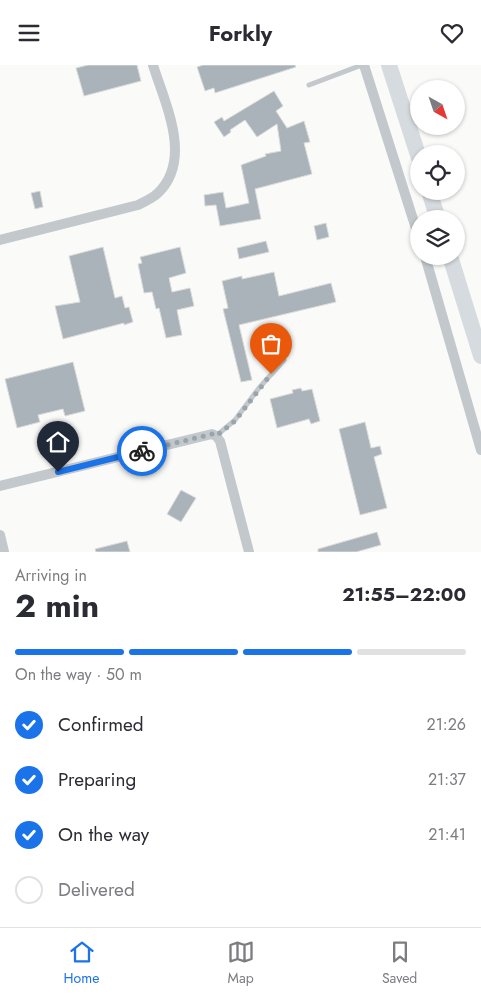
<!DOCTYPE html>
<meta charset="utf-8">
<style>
:root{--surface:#fff;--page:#f2f2f3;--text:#2b2b33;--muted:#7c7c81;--line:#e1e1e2;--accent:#1a73e8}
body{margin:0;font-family:Jost,sans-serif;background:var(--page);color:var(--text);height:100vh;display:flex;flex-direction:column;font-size:19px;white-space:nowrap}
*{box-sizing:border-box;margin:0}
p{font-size:16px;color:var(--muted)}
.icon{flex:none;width:28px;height:28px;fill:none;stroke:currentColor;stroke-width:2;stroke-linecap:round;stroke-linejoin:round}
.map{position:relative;height:487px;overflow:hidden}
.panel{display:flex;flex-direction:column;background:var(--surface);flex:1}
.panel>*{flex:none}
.needle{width:32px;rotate:140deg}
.fabs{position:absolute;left:410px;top:15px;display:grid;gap:10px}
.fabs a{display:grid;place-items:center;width:55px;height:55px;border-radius:50%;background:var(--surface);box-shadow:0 1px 4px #0004;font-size:25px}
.pin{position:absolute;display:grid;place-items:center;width:42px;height:42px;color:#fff;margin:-51px -21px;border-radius:50% 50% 50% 0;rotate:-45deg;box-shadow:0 0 5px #0007}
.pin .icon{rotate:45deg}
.courier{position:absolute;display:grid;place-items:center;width:50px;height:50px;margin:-25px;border:4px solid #1a73e8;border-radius:50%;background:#fff;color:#222;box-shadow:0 1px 6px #0007}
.headline em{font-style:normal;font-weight:700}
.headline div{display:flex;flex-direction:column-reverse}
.headline{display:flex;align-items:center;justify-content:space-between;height:85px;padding:0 15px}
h1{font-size:32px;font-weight:700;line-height:38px}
.bar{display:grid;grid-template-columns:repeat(4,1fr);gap:8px 5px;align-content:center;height:60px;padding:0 15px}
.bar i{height:6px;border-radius:4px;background:var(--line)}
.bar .active{background:var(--accent)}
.bar p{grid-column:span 4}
ol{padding:0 15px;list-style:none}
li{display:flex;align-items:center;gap:15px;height:55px}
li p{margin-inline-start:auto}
li .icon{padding:5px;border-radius:50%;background:var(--accent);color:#fff;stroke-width:4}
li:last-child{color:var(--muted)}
li i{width:28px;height:28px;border:2px solid var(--line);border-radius:50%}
header{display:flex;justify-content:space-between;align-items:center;height:65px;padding:0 15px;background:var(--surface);font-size:22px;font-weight:700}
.tab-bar{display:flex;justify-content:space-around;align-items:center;height:70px;border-top:1px solid var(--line);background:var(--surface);font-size:14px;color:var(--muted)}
.tab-bar a{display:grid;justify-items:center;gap:2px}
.tab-bar .active{color:var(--accent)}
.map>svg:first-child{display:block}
.building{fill:#aab3b9;stroke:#dcdcda}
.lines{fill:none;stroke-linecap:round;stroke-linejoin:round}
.service{stroke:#c3c8cc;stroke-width:5}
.minor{stroke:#c3c8cc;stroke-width:10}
.trunk{stroke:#d6dbdf;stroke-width:16}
.done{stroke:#99a4ac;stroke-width:5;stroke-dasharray:0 9}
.route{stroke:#1a73e8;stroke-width:6}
</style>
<header><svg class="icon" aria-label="menu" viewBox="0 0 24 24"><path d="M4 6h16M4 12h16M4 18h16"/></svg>Forkly<svg class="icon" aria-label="heart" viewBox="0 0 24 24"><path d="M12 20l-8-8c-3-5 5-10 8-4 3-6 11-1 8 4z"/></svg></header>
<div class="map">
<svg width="481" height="487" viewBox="0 0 481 487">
<rect width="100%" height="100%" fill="#fafaf8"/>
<path class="building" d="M 88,0 L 137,0 L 141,16 L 84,31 L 76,3 Z
M 203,0 L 295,0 L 296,2 L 215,28 L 214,23 L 205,26 L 197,2 Z
M 274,26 L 283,41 L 276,46 L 287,63 L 304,56 L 310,77 L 304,78 L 312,109 L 255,124 L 261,154 L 220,161 L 216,140 L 205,141 L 204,130 L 223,127 L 226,143 L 249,138 L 241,100 L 266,91 L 265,89 L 281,86 L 277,59 L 257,72 L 245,55 L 230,65 L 231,67 L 224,72 L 214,57 L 222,52 L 224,56 Z
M 40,126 L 43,142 L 35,144 L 31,128 Z
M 326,158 L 329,172 L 317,175 L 314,161 Z
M 266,176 L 269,187 L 239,194 L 237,183 Z
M 103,182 L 115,233 L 122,231 L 125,243 L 129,242 L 133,257 L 124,260 L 124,258 L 63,274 L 55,241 L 80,237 L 69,191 Z
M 180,182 L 186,208 L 169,213 L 172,227 L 190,223 L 194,241 L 177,245 L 182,270 L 166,273 L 159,243 L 156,244 L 152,227 L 144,228 L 138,199 L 142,198 L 140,192 Z
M 274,207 L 279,231 L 331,218 L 336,237 L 239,260 L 252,315 L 241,317 L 223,244 L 228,243 L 222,216 L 242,211 L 242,214 Z
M 73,297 L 85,346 L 65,351 L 63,344 L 38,350 L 40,357 L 17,363 L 5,314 Z
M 301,323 L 302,326 L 312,324 L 320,356 L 311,359 L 309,354 L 277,363 L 270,334 L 293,328 L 292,325 Z
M 365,357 L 371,383 L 380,381 L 382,389 L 374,392 L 387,443 L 360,450 L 339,364 Z
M 181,425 L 196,433 L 181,457 L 167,449 Z
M 377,467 L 381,480 L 356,487 L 318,487 L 318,484 Z
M 127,476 L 130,487 L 96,487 L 95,484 Z"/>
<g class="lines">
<path class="service" d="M 309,20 L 362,0
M 216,371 L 235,355 L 259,323 L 284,295"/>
<path class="minor" d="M 364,0 L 419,173
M 0,175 L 138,140 C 144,137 153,133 158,128 C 193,94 165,39 153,0
M 425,191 L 481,385
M 0,421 L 212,369 L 216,371 L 220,376 L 249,487
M 0,470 L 4,487"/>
<path class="trunk" d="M 389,0 L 419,93
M 429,126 L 438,154
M 450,191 L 481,291"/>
</g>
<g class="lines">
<path class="done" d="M 142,386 L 212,369 L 216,371 L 235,356 L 271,309"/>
<path class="route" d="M 58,407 L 142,386"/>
</g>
</svg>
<div class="fabs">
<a><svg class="needle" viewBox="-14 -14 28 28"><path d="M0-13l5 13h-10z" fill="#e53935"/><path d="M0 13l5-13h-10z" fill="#7c7c81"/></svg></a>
<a><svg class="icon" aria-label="locate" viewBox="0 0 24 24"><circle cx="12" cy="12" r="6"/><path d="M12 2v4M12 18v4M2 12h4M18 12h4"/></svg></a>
<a><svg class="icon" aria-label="layers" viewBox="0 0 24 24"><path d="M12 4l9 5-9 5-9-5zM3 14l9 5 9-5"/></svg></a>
</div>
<div class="pin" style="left:271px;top:309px;background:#ea580c"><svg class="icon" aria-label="bag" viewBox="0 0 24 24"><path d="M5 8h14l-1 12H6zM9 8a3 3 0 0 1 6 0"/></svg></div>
<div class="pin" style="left:58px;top:407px;background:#1f2937"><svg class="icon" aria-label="home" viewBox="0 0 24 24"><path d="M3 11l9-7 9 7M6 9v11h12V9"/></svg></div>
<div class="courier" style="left:142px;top:386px"><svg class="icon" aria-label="bike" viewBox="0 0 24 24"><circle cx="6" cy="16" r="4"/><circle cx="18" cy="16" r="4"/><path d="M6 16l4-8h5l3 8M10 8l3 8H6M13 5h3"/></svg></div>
</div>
<section class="panel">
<div class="headline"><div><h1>2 min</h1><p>Arriving in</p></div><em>21:55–22:00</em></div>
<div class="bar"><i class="active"></i><i class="active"></i><i class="active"></i><i></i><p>On the way · 50 m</p></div>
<ol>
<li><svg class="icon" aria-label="check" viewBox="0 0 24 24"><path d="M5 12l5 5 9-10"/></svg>Confirmed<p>21:26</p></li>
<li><svg class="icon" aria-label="check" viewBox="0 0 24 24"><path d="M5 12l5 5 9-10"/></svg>Preparing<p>21:37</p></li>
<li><svg class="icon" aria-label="check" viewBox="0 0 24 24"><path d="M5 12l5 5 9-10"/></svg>On the way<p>21:41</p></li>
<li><i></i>Delivered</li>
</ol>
</section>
<nav class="tab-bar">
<a class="active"><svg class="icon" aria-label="home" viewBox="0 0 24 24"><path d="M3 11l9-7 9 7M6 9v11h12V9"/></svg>Home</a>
<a><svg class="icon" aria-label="map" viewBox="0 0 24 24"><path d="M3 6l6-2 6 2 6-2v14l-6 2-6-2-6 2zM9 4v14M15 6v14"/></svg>Map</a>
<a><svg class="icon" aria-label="saved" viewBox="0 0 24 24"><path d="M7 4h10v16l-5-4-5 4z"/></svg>Saved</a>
</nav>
